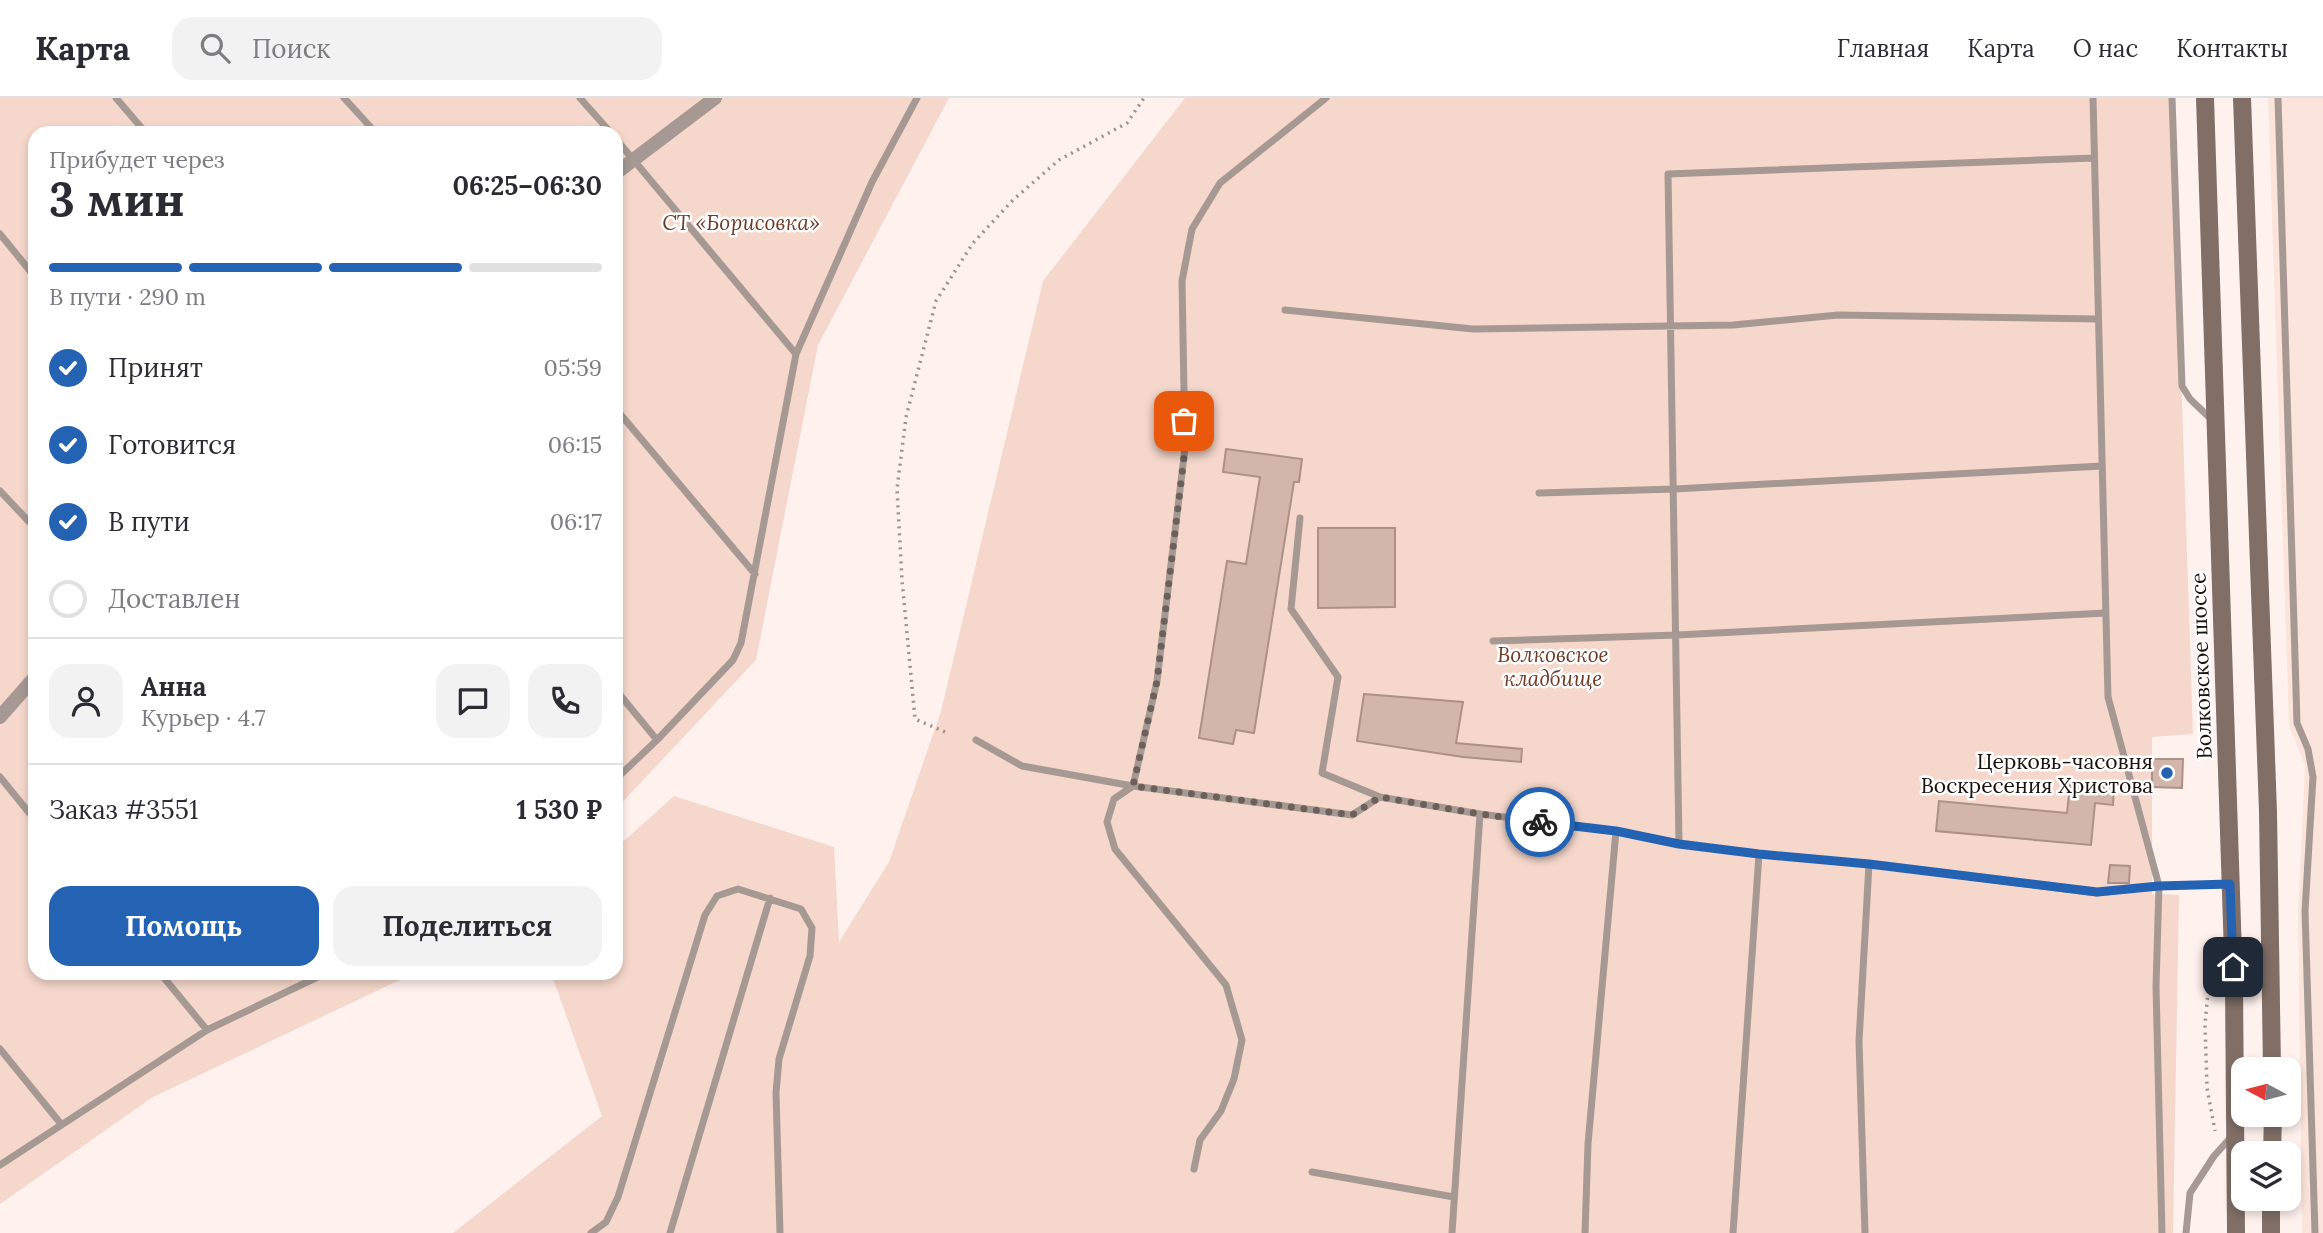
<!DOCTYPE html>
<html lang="ru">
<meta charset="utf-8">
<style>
:root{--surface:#fff;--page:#f2f2f3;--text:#2b2b33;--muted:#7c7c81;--line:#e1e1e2;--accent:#2463b4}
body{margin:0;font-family:Lora,serif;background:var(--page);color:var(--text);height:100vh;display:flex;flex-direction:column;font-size:26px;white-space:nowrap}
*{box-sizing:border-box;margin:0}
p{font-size:23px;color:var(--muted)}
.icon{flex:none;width:38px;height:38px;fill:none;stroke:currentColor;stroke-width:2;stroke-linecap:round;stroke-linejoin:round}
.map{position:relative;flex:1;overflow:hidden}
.sheet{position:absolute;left:28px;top:28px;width:595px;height:854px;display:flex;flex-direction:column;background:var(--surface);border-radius:21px;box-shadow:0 4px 10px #0003}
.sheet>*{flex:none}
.needle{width:46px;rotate:277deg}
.fabs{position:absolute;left:2231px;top:959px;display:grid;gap:14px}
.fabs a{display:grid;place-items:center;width:70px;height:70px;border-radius:14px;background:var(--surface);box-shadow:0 4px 10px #0003;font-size:35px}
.pin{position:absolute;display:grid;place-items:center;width:60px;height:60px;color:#fff;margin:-30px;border-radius:14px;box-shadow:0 4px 10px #0006}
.courier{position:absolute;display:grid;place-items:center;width:70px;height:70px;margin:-35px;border:5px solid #2463b4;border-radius:50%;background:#fff;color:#222;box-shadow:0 2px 9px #0007}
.summary em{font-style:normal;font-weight:700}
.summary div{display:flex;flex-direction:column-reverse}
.summary{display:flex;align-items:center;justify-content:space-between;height:119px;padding:0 21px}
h1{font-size:46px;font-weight:700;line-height:52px}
.bar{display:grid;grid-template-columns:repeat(4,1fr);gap:10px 7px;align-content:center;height:84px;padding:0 21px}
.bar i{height:9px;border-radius:5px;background:var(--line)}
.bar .current{background:var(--accent)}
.bar p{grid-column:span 4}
.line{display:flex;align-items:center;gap:18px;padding:0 21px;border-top:2px solid var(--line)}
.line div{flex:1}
.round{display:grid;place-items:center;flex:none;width:74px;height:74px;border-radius:21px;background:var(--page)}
ol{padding:0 21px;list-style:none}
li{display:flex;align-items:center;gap:21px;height:77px}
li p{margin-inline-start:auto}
li .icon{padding:7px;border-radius:50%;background:var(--accent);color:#fff;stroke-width:4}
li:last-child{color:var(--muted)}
li i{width:38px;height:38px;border:4px solid var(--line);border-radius:50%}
.button{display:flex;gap:14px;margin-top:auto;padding:14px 21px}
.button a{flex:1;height:80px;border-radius:21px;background:var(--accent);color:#fff;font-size:28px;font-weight:700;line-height:80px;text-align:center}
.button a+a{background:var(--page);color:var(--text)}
header{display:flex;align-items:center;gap:42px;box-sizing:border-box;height:98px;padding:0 35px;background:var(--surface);border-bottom:2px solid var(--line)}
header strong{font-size:33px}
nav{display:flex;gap:38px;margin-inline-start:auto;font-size:24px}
.search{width:490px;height:63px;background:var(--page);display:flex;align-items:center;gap:18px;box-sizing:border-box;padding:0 24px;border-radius:21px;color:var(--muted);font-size:26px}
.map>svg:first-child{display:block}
.built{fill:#fbe4db}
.green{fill:#f6d7cb}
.building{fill:#d3b6ab;stroke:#ad9186;stroke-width:2}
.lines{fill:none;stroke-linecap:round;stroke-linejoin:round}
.path{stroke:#9c918d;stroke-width:3.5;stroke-dasharray:2 5;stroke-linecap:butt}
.lane{stroke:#a69994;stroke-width:7}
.street{stroke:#a69994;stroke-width:14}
.secondary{stroke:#806e67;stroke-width:18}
.done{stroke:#6b605c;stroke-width:7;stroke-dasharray:0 12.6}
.route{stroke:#2463b4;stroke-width:9}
.poi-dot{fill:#2463b4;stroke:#fff;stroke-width:2.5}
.labels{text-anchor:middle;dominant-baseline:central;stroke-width:5;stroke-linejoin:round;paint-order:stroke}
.park-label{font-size:21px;font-style:italic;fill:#703a24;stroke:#fff}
.street-label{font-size:21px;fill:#1b110d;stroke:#fff}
.poi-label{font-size:21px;fill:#1b110d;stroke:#fff;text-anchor:end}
</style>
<header>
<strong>Карта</strong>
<div class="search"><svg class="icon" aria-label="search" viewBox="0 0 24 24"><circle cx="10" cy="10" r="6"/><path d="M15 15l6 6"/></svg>Поиск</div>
<nav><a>Главная</a><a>Карта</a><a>О нас</a><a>Контакты</a></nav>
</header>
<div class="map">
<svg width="2323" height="1135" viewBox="0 0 2323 1135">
<rect width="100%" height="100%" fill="#fff2ee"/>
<path class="built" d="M 2268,0 L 2323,0 L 2323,1135 L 2302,1135 L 2298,813 L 2305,668 L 2289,627 Z"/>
<path class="green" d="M 0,0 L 949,0 L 818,247 L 756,562 L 616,711 L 616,35 L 35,35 L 35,875 L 425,875 L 406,879 L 153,999 L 0,1106 Z
M 1185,0 L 2172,0 L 2193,636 L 2152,639 L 2152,796 L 2179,797 L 2173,1135 L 453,1135 L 602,1018 L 551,875 L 616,875 L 616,750 L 674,698 L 834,749 L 839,844 L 889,764 L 941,613 L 1043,183 Z"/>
<path class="building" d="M 1226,351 L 1302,361 L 1299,384 L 1294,384 L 1254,635 L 1236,632 L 1233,646 L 1199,640 L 1227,463 L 1246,466 L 1260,379 L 1223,374 Z
M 1318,430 L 1395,430 L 1395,509 L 1318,510 Z
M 1364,596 L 1463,604 L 1456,645 L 1522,651 L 1521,664 L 1463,659 L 1357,643 Z
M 2152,661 L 2183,661 L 2182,690 L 2152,689 Z
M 2070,686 L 2114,690 L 2113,707 L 2095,705 L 2091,747 L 1936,733 L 1939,703 L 2067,715 Z
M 2110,767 L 2130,768 L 2129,785 L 2108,785 Z"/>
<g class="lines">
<path class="path" d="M 945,634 L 915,621 L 902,482 L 897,391 L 906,319 L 936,203 L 973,145 L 1013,102 L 1059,62 L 1127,25 L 1144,0
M 2212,851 L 2205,926 L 2207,990 L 2215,1033"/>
<path class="lane" d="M 116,0 L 146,35
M 344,0 L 376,35
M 580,0 L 611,35
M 1326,0 L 1220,85 L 1192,131 L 1182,183 L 1185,350 L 1157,583 L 1133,688 L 1352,717 L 1380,699 L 1480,716 L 1616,733 L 1679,746 L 1759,756 L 1869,766 L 2097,795 L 2159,788 L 2229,786
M 2093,0 L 2108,599 L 2159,788 L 2156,888 L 2162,1135
M 2172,0 L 2182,288 L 2190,301 L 2213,323
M 2278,0 L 2297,625 L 2308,651 L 2313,679 L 2305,813 L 2315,1135
M 616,41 L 796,256
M 0,136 L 35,179
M 1285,212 L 1473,231 L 1733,227 L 1838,217 L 2098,221
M 616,311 L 755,476
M 0,393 L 35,430
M 1539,395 L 1675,391 L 2102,368
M 1300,420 L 1291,511 L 1338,579 L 1322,675 L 1380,699
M 1493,543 L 1677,537 L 2106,515
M 616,592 L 657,642
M 976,642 L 1022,668 L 1133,688 L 1114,701 L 1107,724 L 1115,751 L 1226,887 L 1242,942 L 1234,981 L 1221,1013 L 1200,1042 L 1194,1071
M 0,679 L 35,722
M 616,681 L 657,642 L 733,562 L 741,545 L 796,256 L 872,84 L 917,0
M 1679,746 L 1668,76 L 2094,60
M 160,875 L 207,932
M 0,951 L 61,1026
M 0,1067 L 207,932 L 326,875
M 1312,1074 L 1454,1099
M 591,1135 L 606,1124 L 618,1099 L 705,817 L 717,798 L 738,791 L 801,811 L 812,830 L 810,858 L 779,961 L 776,995 L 780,1135
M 670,1135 L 770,800
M 1452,1135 L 1480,716
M 1585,1135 L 1588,1046 L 1616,733
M 1733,1135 L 1759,756
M 1865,1135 L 1859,943 L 1869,766
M 2186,1135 L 2190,1095 L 2214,1058 L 2233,1037"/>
<path class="street" d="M 616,75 L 715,0
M 0,619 L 35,579"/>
<path class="secondary" d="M 2205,0 L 2234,887 L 2236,1135
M 2242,0 L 2268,714 L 2272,971
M 2272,1055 L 2273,1017
M 2271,1135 L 2271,1101"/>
</g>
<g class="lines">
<path class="done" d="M 1184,323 L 1185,351 L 1157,583 L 1133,688 L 1352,717 L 1380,699 L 1480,716 L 1540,724"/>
<path class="route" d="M 1540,724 L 1616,733 L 1679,746 L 1759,756 L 1869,766 L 2097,794 L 2159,788 L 2230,786 L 2233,869"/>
</g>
<circle class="poi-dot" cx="2167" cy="675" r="7"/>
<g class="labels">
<g class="park-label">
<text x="741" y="124">СТ «Борисовка»</text>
<text x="1553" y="556">Волковское<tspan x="1553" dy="24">кладбище</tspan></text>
</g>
<g class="street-label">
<text transform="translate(2201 568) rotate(-92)">Волковское шоссе</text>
</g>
<g class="poi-label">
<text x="2153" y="663">Церковь-часовня<tspan x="2153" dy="24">Воскресения Христова</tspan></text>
</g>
</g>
</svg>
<div class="fabs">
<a><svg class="needle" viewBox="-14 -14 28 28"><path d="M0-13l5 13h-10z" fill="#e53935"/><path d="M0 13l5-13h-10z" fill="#7c7c81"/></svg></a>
<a><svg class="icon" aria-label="layers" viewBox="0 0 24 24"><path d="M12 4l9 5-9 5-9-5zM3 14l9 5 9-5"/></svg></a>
</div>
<div class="pin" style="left:1184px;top:323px;background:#ea580c"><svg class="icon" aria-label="bag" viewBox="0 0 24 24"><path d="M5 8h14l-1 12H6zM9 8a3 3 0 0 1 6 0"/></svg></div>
<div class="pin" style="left:2233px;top:869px;background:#1f2937"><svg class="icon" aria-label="home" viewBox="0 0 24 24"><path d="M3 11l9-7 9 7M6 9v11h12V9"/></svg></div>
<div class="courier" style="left:1540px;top:724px"><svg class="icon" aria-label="bike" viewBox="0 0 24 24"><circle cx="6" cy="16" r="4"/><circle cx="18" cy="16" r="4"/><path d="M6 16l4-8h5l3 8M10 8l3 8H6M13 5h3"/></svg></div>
<section class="sheet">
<div class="summary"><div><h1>3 мин</h1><p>Прибудет через</p></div><em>06:25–06:30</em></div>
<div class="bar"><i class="current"></i><i class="current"></i><i class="current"></i><i></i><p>В пути · 290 m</p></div>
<ol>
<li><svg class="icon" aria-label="check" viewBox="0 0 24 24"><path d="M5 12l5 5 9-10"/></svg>Принят<p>05:59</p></li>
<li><svg class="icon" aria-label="check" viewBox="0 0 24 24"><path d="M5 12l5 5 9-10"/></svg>Готовится<p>06:15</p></li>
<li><svg class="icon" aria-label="check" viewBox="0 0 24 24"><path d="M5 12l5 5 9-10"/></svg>В пути<p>06:17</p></li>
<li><i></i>Доставлен</li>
</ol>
<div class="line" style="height:126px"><a class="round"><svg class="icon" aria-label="person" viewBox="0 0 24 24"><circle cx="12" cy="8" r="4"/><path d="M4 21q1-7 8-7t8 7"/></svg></a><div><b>Анна</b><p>Курьер · 4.7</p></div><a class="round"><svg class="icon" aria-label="chat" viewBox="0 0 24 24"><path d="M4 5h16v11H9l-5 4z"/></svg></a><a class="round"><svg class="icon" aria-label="phone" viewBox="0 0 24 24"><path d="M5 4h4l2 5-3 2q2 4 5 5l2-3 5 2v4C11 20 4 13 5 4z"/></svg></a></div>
<div class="line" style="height:91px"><div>Заказ #3551</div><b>1 530 ₽</b></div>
<div class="button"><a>Помощь</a><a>Поделиться</a></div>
</section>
</div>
